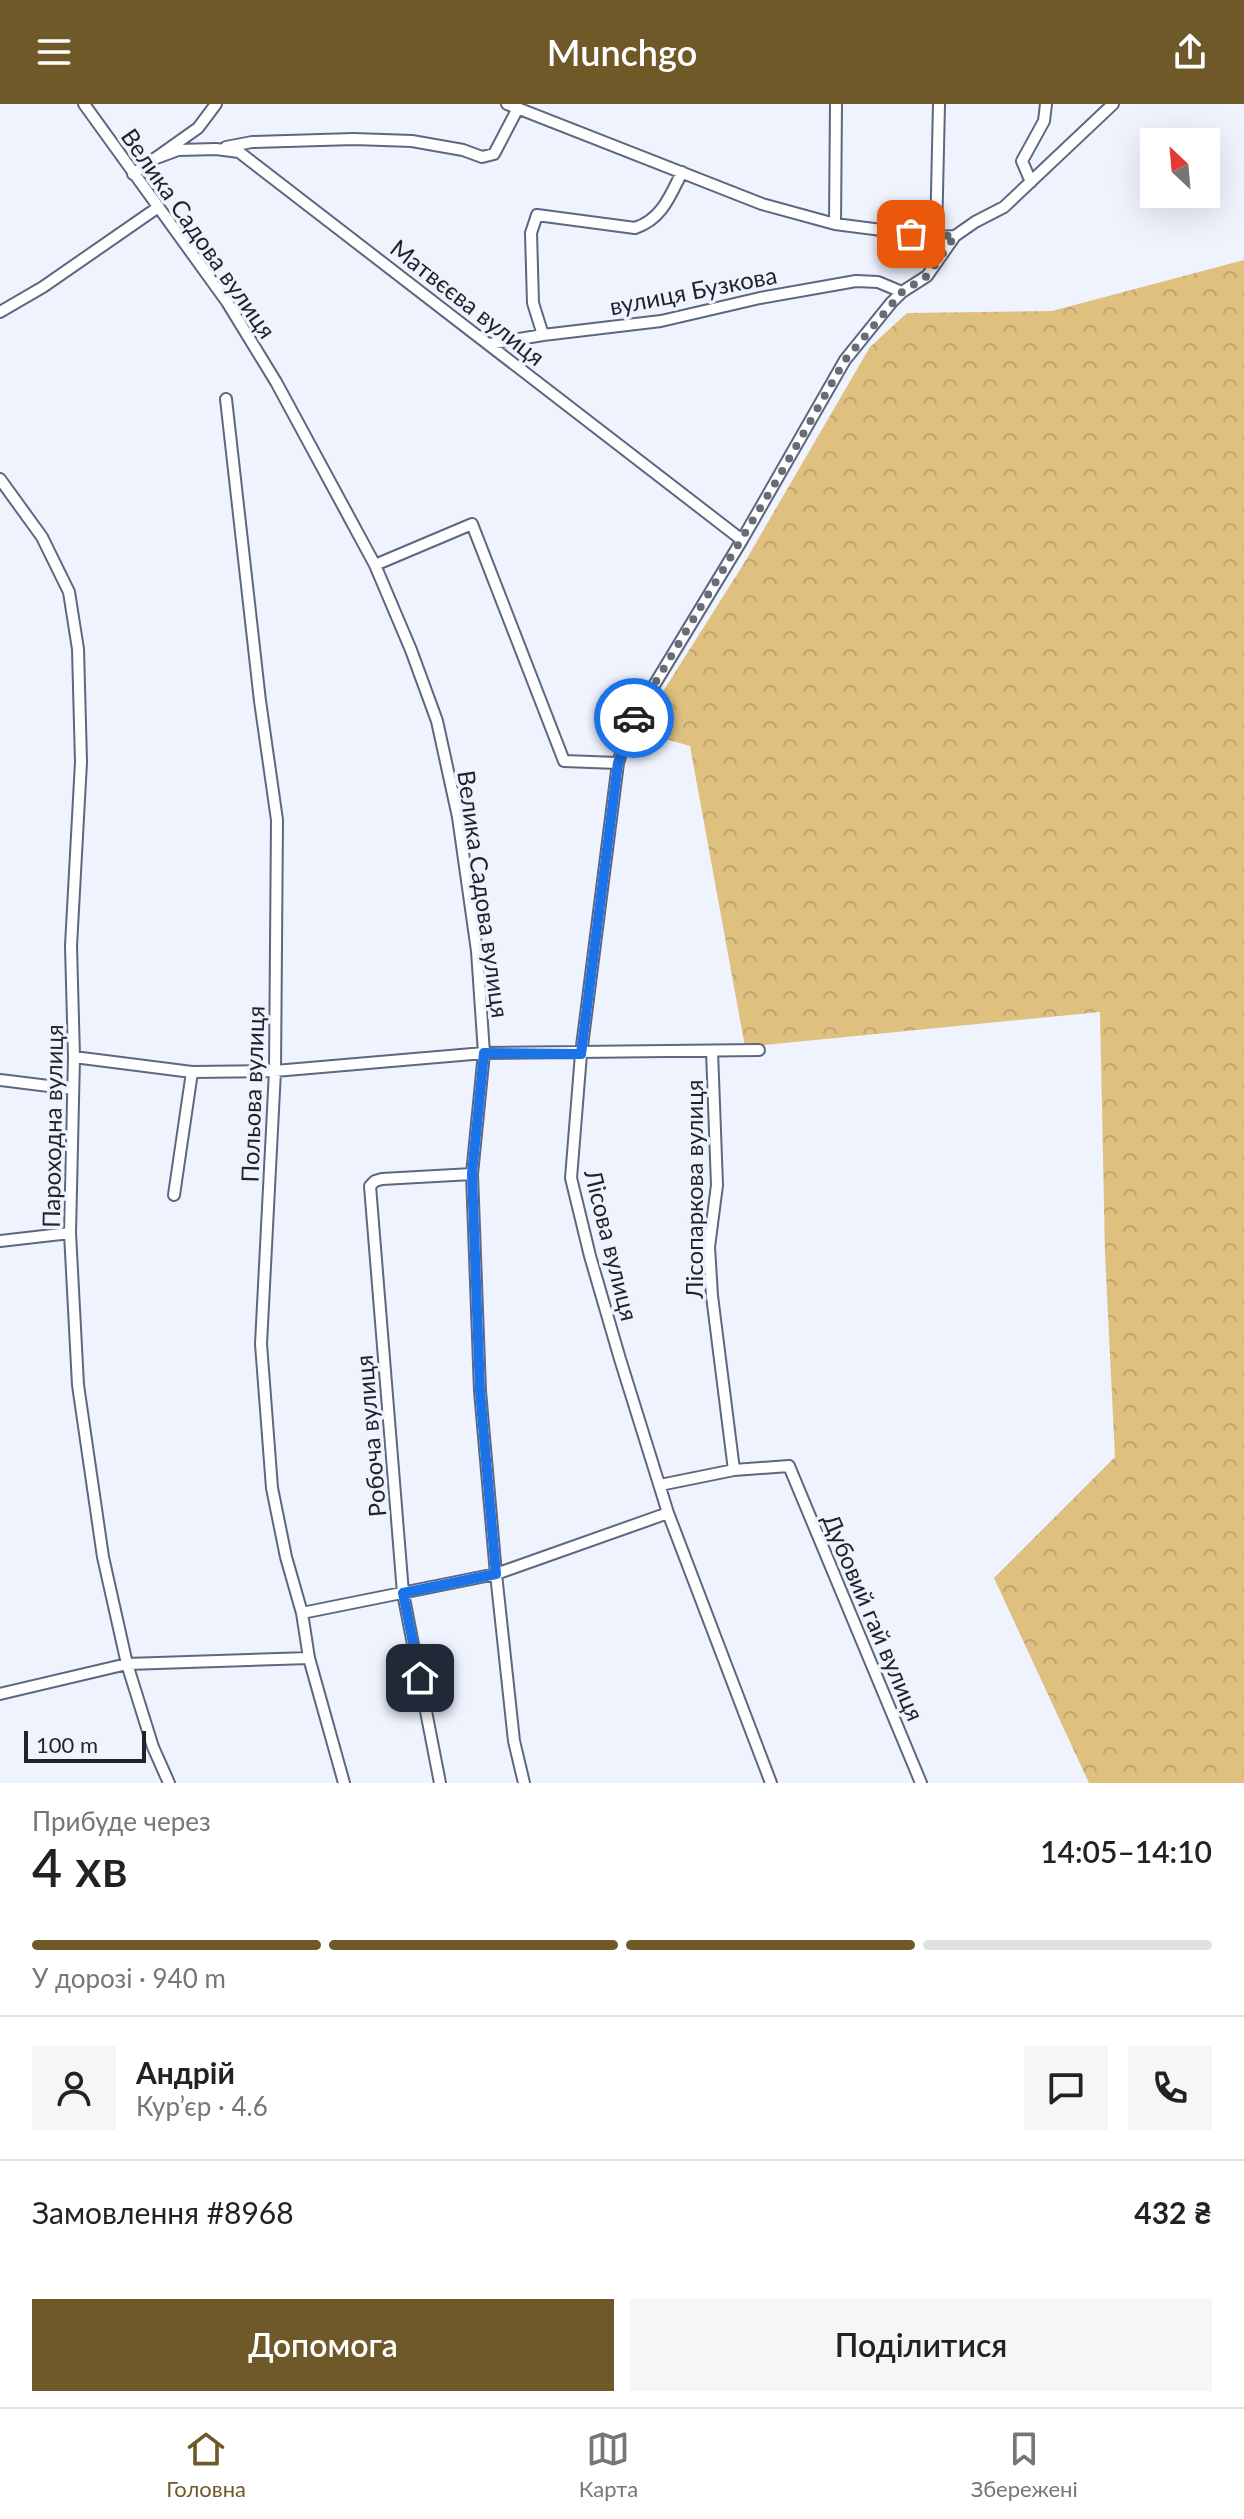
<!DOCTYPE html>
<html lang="uk">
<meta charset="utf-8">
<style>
:root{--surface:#fff;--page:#f6f6f6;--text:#222;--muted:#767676;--line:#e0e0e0;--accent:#6f5929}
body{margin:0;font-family:Lato,sans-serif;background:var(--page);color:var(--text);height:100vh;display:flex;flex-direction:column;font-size:30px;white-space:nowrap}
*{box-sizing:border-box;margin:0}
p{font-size:26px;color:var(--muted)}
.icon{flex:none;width:44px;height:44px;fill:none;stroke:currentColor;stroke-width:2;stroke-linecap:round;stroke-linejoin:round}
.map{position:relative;height:1679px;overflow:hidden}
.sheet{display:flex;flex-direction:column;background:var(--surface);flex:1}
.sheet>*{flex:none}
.needle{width:52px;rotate:334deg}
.buttons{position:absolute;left:1140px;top:24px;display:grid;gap:16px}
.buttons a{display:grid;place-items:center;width:80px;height:80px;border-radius:0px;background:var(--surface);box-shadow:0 8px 32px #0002;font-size:40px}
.scale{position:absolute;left:24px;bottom:20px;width:122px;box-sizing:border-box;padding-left:8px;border:4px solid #1f232d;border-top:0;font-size:22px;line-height:28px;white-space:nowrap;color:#1f232d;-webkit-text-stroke:6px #eef3fe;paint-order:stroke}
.pin{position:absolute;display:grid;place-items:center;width:68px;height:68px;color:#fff;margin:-34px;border-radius:16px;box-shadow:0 4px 12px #0006}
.courier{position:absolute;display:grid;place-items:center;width:80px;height:80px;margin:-40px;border:6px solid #1a73e8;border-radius:50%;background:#fff;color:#222;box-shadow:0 2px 10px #0007}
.overview em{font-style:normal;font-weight:600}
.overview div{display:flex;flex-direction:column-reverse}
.overview{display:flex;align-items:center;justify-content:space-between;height:136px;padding:0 32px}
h1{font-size:52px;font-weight:600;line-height:60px}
.bar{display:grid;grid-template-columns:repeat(4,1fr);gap:12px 8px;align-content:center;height:96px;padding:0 32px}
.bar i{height:10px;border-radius:6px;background:var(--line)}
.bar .selected{background:var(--accent)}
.bar p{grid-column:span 4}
.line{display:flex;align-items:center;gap:20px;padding:0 32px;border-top:2px solid var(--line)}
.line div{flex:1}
.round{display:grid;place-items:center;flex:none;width:84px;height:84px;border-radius:0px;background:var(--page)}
.action{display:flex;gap:16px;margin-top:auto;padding:16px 32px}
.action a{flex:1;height:92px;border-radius:0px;background:var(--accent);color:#fff;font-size:32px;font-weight:600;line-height:92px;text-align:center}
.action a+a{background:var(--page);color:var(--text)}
header{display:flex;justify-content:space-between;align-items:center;height:104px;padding:0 32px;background:var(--accent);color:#fff;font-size:36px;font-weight:600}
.tabs{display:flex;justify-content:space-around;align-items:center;height:112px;border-top:2px solid var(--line);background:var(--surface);font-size:22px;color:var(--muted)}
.tabs a{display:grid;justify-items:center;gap:4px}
.tabs .selected{color:var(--accent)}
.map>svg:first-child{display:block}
.forest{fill:url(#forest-crowns)}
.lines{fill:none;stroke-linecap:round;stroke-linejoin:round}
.minor-casing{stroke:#5d677f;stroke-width:14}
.minor{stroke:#fff;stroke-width:10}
.done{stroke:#676c76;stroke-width:8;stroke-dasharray:0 14.4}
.route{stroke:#1a73e8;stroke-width:10}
.labels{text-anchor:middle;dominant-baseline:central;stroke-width:7;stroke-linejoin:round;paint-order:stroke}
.street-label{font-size:24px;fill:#1f232d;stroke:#eef3fe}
</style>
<header><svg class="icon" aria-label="menu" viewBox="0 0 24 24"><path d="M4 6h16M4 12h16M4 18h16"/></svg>Munchgo<svg class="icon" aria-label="share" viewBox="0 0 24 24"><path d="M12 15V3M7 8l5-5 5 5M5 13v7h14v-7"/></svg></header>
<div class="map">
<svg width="1244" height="1679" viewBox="0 0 1244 1679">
<defs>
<pattern id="forest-crowns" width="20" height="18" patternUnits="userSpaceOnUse" patternTransform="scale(2)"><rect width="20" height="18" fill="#dfc07f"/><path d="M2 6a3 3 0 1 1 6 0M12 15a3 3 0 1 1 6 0" fill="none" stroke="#bfa56e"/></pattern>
</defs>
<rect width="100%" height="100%" fill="#eef3fe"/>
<path class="forest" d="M 1244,156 L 1244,1679 L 1089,1679 L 994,1474 L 1115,1353 L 1105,1149 L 1100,908 L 745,943 L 690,642 L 638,627 L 743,461 L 870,243 L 907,209 L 1052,207 Z"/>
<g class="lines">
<defs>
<path id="minor" d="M 84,0 L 227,198 L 276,278 L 375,461 L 411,546 L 437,617 L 458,713 L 477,847 L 484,949 L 472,1070 L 480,1287 L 496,1470 L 514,1637 L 524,1679
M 507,0 L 762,100 L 835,120 L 936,133 L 955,132
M 226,43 L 252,38 L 354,35 L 412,37 L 463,46 L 482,53 L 494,50 L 518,4
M 151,56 L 178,46 L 216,45 L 239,48 L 742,436
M 133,70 L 198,24 L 216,0
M 1031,78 L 1022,57 L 1044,17 L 1046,0
M 835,120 L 836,0
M 936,133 L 939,0
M 0,208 L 43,183 L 157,104
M 543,231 L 533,199 L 531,129 L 537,111 L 635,124 C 662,115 670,92 682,68
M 489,240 L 543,231 L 661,217 L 760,194 L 856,177 L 878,178 L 902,188
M 226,295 L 260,597 L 277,716 L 275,967 L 261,1240 L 272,1384 L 286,1453 L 302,1509 L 309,1554 L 344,1679
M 0,375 L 42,433 L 69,488 L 78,545 L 81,658 L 71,842 L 74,953 L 70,1129 L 78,1281 L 103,1453 L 127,1560 L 153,1643 L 169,1679
M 375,461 L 472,420 L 564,657 L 618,659
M 712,947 L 717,1081 L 709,1143 L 712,1192 L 734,1366
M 74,953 L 192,968 L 275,967 L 484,949 L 759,946
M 0,976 L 73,985
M 174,1091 L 192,968
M 0,1137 L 70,1129
M 660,1381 L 734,1366 L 789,1362 L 921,1679
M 302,1509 L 496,1470 L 668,1409
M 0,1590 L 127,1560 L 309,1554
M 440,1679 L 403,1489 L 370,1082 L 375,1077 L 382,1075 L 472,1070
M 771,1679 L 668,1409 L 620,1255 L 590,1152 L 571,1074 L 581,950 L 618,659 L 630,621 L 742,436 L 845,256 L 891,199 L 902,188 L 927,172 L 955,132 L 975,118 L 1004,103 L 1113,0"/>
</defs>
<use href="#minor" class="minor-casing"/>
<use href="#minor" class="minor"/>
</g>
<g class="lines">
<path class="done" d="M 634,614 L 777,376 L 845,256 L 902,188 L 927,172 L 955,132 L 911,130"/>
<path class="route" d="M 420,1574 L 403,1489 L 496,1470 L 480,1287 L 472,1070 L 484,949 L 581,950 L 618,659 L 634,614"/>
</g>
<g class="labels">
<g class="street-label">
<text transform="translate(199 129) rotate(55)">Велика Садова вулиця</text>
<text transform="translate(693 186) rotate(-11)">вулиця Бузкова</text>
<text transform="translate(468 198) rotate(38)">Матвєєва вулиця</text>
<text transform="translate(484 790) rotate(82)">Велика Садова вулиця</text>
<text transform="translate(252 990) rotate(-88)">Польова вулиця</text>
<text transform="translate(52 1022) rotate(-89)">Пароходна вулиця</text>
<text transform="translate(693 1085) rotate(-90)">Лісопаркова вулиця</text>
<text transform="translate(612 1141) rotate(76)">Лісова вулиця</text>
<text transform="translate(370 1332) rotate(-95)">Робоча вулиця</text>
<text transform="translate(874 1513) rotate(67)">Дубовий гай вулиця</text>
</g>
</g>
</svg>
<div class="buttons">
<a><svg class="needle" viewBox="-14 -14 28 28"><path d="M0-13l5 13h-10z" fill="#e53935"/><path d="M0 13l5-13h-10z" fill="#767676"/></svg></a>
</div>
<div class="scale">100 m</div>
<div class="pin" style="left:911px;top:130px;background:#ea580c"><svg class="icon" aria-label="bag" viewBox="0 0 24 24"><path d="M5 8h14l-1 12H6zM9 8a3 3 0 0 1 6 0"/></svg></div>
<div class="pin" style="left:420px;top:1574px;background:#1f2937"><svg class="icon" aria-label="home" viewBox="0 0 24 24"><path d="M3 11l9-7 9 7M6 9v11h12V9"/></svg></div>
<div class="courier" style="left:634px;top:614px"><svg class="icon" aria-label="car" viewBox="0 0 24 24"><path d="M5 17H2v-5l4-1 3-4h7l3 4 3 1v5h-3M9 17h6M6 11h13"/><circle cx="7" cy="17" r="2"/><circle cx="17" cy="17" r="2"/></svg></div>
</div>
<section class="sheet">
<div class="overview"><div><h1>4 хв</h1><p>Прибуде через</p></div><em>14:05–14:10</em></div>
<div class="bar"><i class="selected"></i><i class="selected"></i><i class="selected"></i><i></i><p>У дорозі · 940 m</p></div>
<div class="line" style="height:144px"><a class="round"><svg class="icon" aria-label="person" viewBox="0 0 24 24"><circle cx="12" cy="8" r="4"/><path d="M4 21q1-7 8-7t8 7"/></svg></a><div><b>Андрій</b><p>Кур’єр · 4.6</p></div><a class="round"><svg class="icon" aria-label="chat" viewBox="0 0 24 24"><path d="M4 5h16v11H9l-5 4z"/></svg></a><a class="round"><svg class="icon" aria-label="phone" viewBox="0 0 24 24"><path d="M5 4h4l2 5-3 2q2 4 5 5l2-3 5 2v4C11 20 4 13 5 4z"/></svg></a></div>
<div class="line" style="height:104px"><div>Замовлення #8968</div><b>432 ₴</b></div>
<div class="action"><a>Допомога</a><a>Поділитися</a></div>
</section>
<nav class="tabs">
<a class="selected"><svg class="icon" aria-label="home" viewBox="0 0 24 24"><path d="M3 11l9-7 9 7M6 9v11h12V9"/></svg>Головна</a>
<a><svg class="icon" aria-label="map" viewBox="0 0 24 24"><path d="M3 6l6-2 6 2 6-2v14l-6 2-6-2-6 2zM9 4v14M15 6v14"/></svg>Карта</a>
<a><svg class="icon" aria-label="saved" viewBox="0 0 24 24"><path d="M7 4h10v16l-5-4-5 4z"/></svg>Збережені</a>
</nav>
